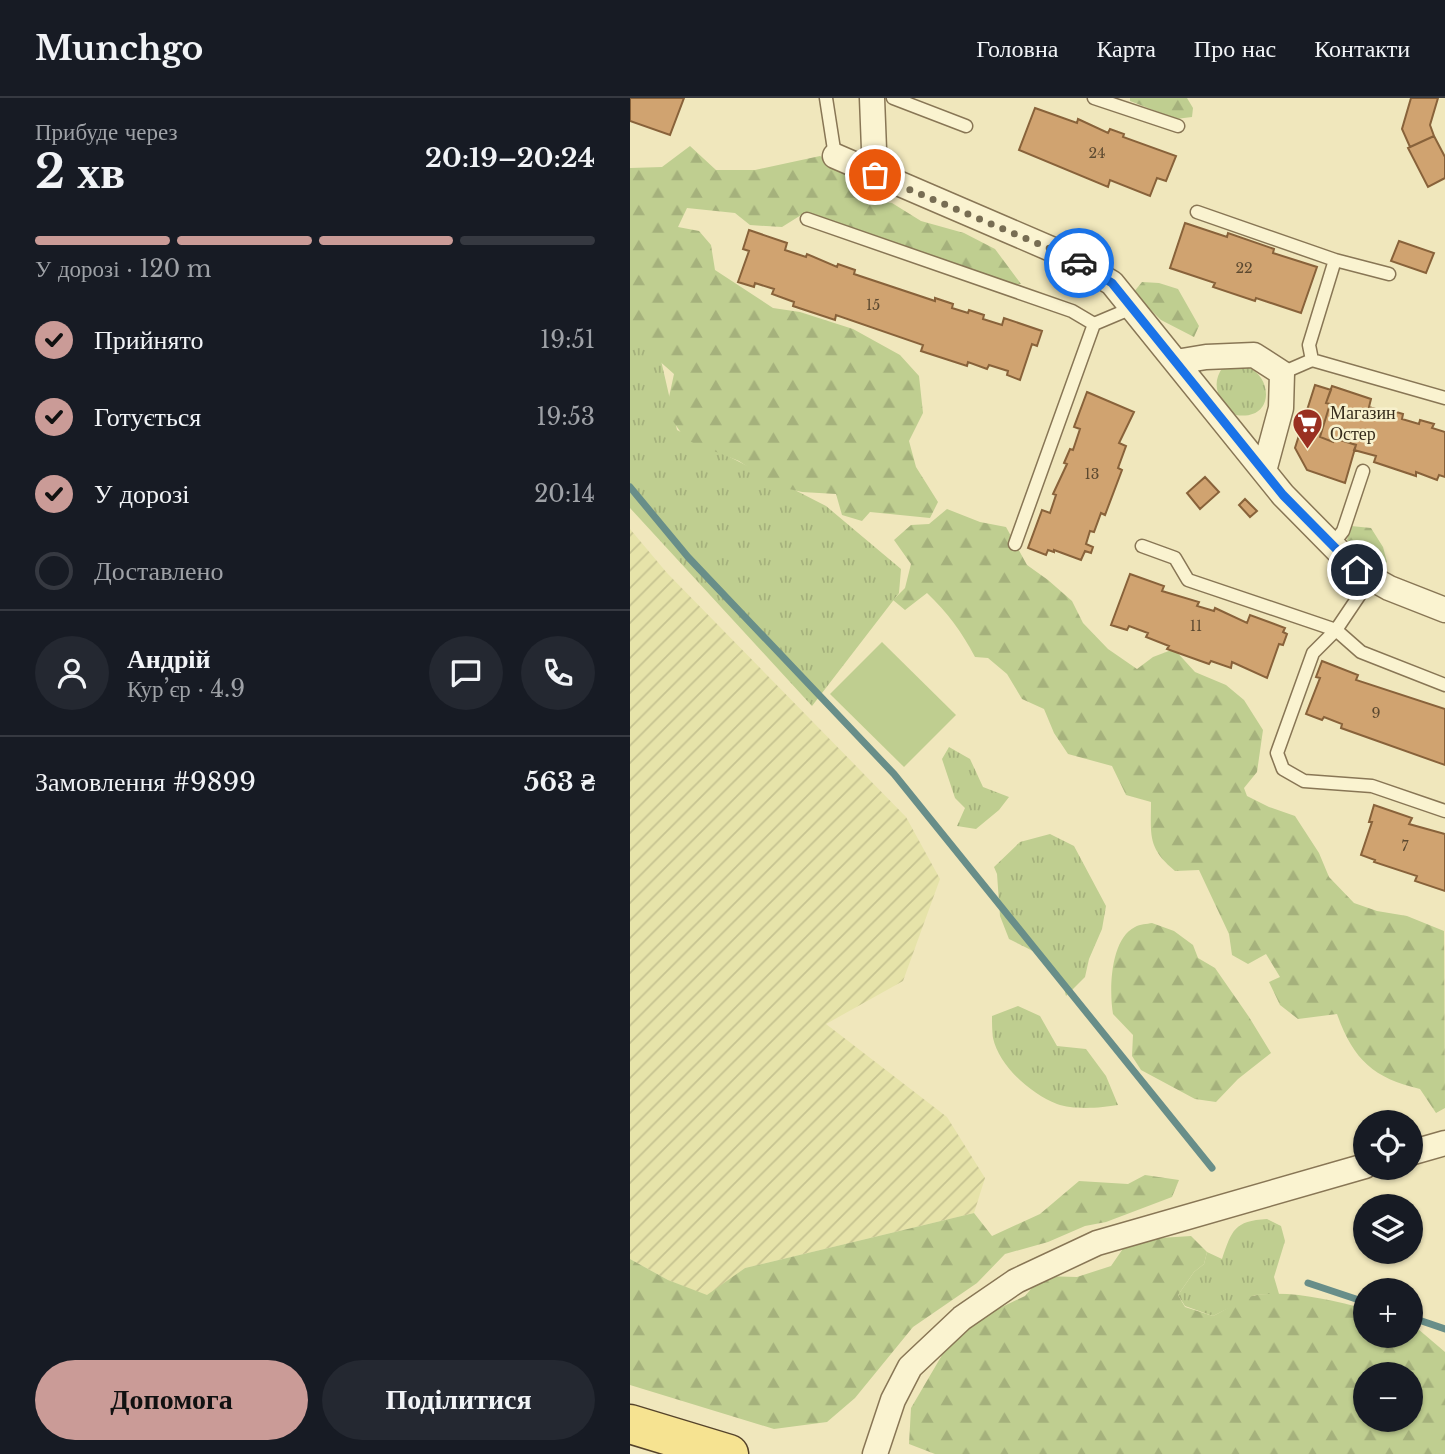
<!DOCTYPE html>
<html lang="uk">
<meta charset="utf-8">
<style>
:root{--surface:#171b24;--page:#242831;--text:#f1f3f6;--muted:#9ea1a6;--line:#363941;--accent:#ca9b97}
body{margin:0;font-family:"Libre Baskerville",serif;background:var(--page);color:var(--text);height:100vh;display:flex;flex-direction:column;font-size:26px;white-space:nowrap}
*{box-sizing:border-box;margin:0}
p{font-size:23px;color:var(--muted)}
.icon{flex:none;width:38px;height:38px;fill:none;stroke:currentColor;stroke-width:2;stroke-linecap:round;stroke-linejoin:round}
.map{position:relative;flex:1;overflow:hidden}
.panel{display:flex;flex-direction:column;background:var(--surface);width:630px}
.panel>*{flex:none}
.controls{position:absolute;left:723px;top:1012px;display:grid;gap:14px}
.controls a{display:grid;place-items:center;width:70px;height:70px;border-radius:50%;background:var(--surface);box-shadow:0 2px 5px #0004;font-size:35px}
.pin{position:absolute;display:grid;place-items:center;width:60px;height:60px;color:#fff;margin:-30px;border:4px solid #fff;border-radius:50%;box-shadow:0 2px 7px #0007}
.courier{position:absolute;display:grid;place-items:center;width:70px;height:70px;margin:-35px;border:5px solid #1a73e8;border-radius:50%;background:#fff;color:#222;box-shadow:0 2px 9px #0007}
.overview em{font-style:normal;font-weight:700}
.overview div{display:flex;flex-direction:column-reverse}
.overview{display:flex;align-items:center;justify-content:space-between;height:119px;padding:0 35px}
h1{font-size:46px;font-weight:700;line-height:52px}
.bar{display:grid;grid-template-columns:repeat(4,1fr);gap:10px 7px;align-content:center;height:84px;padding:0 35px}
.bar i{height:9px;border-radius:5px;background:var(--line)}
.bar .current{background:var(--accent)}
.bar p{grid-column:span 4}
.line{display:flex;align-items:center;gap:18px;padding:0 35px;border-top:2px solid var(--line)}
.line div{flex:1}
.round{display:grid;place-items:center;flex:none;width:74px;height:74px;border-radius:37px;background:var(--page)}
ol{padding:0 35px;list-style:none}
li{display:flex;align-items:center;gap:21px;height:77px}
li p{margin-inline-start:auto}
li .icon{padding:7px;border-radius:50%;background:var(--accent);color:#111;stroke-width:4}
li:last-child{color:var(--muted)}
li i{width:38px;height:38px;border:4px solid var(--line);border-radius:50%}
.primary-button{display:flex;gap:14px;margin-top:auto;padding:14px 35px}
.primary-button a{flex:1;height:80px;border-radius:42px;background:var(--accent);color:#111;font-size:28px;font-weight:700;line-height:80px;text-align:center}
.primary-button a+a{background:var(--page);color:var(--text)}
header{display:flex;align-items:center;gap:42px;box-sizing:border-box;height:98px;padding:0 35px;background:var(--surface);border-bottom:2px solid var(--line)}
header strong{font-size:33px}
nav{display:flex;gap:38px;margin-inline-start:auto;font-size:24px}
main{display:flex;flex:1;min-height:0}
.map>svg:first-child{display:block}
.farmland{fill:url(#farmland-furrows)}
.grass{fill:url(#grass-tufts)}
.forest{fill:url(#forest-firs);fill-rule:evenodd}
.park{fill:#bfce90}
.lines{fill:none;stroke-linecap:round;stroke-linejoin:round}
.stream{stroke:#688e89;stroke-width:7}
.building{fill:#d0a370;stroke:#88623a;stroke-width:2}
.lane-casing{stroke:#887655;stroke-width:15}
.street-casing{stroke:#887655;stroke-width:27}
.primary-casing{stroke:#55432a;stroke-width:41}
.lane{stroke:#faf3d0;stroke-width:12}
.street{stroke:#faf3d0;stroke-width:24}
.primary{stroke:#f6e391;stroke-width:38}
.done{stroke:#776d53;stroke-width:7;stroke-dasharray:0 12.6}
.route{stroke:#1a73e8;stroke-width:9}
.labels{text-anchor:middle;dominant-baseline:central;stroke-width:5;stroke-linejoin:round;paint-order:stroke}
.number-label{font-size:14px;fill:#5c4930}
.poi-label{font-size:18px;fill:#362b1b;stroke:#f7f0cc;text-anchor:start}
</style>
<header>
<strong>Munchgo</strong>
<nav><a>Головна</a><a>Карта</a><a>Про нас</a><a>Контакти</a></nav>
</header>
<main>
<section class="panel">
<div class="overview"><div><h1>2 хв</h1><p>Прибуде через</p></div><em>20:19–20:24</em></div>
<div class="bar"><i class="current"></i><i class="current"></i><i class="current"></i><i></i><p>У дорозі · 120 m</p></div>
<ol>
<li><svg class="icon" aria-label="check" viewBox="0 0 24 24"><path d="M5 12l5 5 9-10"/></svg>Прийнято<p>19:51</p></li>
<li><svg class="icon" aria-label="check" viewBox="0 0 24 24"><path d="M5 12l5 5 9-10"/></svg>Готується<p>19:53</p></li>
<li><svg class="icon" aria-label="check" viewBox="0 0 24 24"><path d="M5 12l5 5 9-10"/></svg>У дорозі<p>20:14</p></li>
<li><i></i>Доставлено</li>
</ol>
<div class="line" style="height:126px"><a class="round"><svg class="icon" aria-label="person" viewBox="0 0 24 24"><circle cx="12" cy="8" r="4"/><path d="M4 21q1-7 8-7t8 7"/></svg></a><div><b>Андрій</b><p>Кур’єр · 4.9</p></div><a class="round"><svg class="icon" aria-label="chat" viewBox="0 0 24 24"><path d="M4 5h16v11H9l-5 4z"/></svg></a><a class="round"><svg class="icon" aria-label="phone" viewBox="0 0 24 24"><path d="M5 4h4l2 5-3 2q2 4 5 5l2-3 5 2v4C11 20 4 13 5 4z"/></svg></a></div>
<div class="line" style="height:91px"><div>Замовлення #9899</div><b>563 ₴</b></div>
<div class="primary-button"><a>Допомога</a><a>Поділитися</a></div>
</section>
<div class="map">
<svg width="815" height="1356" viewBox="0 0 815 1356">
<defs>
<pattern id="farmland-furrows" width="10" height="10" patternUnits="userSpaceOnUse" patternTransform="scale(1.75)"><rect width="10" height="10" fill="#e6e3a9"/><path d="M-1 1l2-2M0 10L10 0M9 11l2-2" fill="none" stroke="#c6c391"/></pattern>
<pattern id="grass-tufts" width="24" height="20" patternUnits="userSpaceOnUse" patternTransform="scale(1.75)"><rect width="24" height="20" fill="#bfce90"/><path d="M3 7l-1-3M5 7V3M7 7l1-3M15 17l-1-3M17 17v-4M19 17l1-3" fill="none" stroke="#a5b17c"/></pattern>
<pattern id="forest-firs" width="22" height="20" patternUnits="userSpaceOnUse" patternTransform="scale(1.75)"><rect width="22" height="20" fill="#bfce90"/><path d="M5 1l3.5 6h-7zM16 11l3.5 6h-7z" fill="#a5b17c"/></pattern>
</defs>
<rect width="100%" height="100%" fill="#f0e7bc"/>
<path class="farmland" d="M 0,431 L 37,475 L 276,719 L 310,781 L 273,883 L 196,926 L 317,1019 L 355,1080 L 344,1115 L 115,1170 L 77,1198 L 38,1182 L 0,1161 Z"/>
<path class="grass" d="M 0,225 L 30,258 L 47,332 L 196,408 L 271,471 L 269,495 L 182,608 L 0,410 Z
M 600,268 C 605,268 612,268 617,269 C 643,278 645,323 606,317 C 590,304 579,288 593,269 Z
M 319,649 L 340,661 L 353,689 L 379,699 L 369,712 L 346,731 L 327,728 L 335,710 L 325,700 L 312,661 Z
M 420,736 L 444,748 L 476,808 L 472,831 L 459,861 L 455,879 L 436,898 C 428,862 410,857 379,841 L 370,818 L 367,776 L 364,769 L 390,744 Z
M 388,908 L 410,918 L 427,948 L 456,951 L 476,978 L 488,1007 C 471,1010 443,1012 427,1006 C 401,996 369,968 363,940 C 362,933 362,925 362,918 Z
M 637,1121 L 651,1128 L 655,1143 L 644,1179 L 649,1196 L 625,1197 L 583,1218 L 555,1208 L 548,1197 L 564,1174 L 574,1166 L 577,1154 L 592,1161 C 602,1132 604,1123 637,1121 Z"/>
<path class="forest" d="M 500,0 L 557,0 L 563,10 L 562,19 L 546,21 L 500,3 Z
M 60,48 L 86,72 L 125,72 L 190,58 L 225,74 L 228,100 L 262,105 L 291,123 L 334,135 L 365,151 L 391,186 L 357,188 L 214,127 L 176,114 L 152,129 L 120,127 L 105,115 L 57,110 L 48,129 L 69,133 L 81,147 L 85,172 L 143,210 L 170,214 L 223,231 L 270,257 L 289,278 L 293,315 L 279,343 L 286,369 L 308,404 L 300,420 L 240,414 L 232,423 L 212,417 L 206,396 L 172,394 L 146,388 L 109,363 L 56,342 L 36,313 L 44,276 L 9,245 L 0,227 L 0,70 L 32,69 Z
M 512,184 L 529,185 L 548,191 L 569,228 L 564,239 L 531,222 L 503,195 Z
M 317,411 L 350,424 L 376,429 L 397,467 L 418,482 L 442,503 L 453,525 L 478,551 L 507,571 L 523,559 L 544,551 L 565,574 L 596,587 L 614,602 L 633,632 L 627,674 L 614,690 L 617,698 L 639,709 L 665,718 L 689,755 L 699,779 L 724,805 L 747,813 L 777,818 L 814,833 L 815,1010 L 806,1015 L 790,991 C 743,980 723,961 707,916 L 668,921 L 650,907 L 639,884 L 650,879 L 636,856 L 618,866 L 602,857 L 599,836 L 569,772 L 545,773 C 517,750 521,737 521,704 L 496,697 L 482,668 L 438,656 L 424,635 L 414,611 L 392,601 L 377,576 L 358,560 L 345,559 C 332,534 317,514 297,495 L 275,512 L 263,502 L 275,490 L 281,466 L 264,442 L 281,427 L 299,426 Z
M 721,428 L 741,430 L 753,449 L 757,464 L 745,469 L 727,455 L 717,442 Z
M 522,825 L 544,833 L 563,847 L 568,860 L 585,870 L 619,919 L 641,955 L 608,981 L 586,1004 L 565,1001 L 511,972 L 502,958 L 503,937 L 483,916 C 479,893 480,841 505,829 C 510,826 517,826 522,825 Z
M 515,1077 L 549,1082 L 542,1099 L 476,1124 L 455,1128 L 418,1144 L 375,1156 L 347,1185 L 283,1229 L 225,1300 L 197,1324 L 144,1331 L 0,1287 L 0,1161 L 38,1182 L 77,1197 L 115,1170 L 344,1115 L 362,1138 L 410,1116 L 449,1083 L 498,1086 Z
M 561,1138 L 577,1154 L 574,1166 L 564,1174 L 548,1197 L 555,1209 L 583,1218 C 596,1212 613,1199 627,1197 C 659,1192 704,1202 735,1211 L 735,1237 L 780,1237 L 781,1228 L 788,1231 L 815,1254 L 815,1356 L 305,1356 L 279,1346 L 281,1310 L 315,1252 L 349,1220 L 395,1198 L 412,1178 L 447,1179 L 481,1168 L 499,1142 ZM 735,1276 L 780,1276 L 780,1321 L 735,1321 Z"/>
<path class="park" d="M 252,544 L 326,617 L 274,669 L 200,596 Z"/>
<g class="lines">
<path class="stream" d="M 0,389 L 58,459 L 264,676 L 582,1070
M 678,1185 L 735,1204
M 780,1219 L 815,1231"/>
</g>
<path class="building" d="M 0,0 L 54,0 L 40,37 L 0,23 Z
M 781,0 L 808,0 L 800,27 L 804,38 L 780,49 L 772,31 Z
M 405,10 L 447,25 L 448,21 L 478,35 L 480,31 L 494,36 L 493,39 L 546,58 L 536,83 L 527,80 L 520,98 L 480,82 L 478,89 L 389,52 Z
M 804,38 L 815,59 L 815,80 L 798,89 L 778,50 Z
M 555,125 L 597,139 L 598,135 L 644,151 L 643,155 L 687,169 L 671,215 L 626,200 L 625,203 L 583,189 L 585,185 L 540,170 Z
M 119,132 L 157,145 L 155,152 L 176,159 L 177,156 L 207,169 L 208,166 L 225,172 L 224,176 L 305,203 L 305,200 L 323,206 L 322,210 L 338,215 L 339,212 L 354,217 L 353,221 L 372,227 L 374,220 L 412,233 L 407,248 L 402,246 L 390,282 L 377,277 L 378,273 L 359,267 L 357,271 L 338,264 L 337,268 L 291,253 L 293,247 L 206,217 L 205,222 L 163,208 L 164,204 L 142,196 L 144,191 L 125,185 L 124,189 L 108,184 L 119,153 L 113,151 Z
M 769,143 L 804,155 L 796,175 L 761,163 Z
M 685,287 L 701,292 L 696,305 L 700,306 L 690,339 L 703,344 L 704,340 L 726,347 L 715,385 L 677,372 L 665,350 Z
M 702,288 L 741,301 L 739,309 L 758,315 L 759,312 L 773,316 L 772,321 L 789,326 L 790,322 L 804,326 L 802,330 L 815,334 L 815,379 L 809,377 L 807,382 L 786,374 L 786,378 L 744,364 L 746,358 L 724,352 L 726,347 L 704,340 L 703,344 L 690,339 L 700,306 L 696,305 Z
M 457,294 L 504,314 L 489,345 L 496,348 L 488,370 L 492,372 L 475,417 L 471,415 L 464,434 L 460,433 L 456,446 L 463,449 L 461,455 L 455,453 L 451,462 L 424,452 L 424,454 L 418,452 L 416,457 L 398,450 L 412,412 L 420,415 L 426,397 L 423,396 L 437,366 L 434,365 L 440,351 L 443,352 L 450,331 L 444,329 Z
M 575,379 L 589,394 L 570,411 L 557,395 Z
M 615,401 L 627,413 L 620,419 L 609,407 Z
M 500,476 L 534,488 L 532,493 L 569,504 L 567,508 L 584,513 L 585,510 L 617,525 L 620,517 L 655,530 L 653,534 L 657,536 L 653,547 L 649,546 L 637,580 L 602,564 L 601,570 L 581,563 L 579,566 L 537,551 L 539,548 L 516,539 L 518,535 L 499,528 L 497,532 L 481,527 Z
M 692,563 L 728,577 L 726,582 L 815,611 L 815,667 L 711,630 L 712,626 L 694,619 L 692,622 L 676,616 L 690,580 L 686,579 Z
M 744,707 L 782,720 L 779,726 L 815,736 L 815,793 L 785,783 L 787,778 L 744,764 L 745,762 L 731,757 L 742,724 L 739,724 Z"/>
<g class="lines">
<defs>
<path id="lane" d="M 196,0 L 205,58
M 263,0 L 336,28
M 464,0 L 548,28
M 567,114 L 705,162 L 679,247 L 682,262
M 177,121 L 442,213 L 464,226
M 705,162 L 759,176
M 652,275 L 682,262 L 815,300
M 385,446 L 464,226 L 502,210
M 702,447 L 713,433 L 733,373
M 512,448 L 545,460 L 558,482 L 706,532 L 731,554 L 815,587
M 741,480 L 706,532 L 683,555 L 647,655 L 653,671 L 674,683 L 742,688 L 815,713"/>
<path id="street" d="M 242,0 L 245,77
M 205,58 L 435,157 L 482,185 L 653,397 L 727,472 L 759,490 L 815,512
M 546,264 L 576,259 L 624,257 L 652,275 L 651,310 L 634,373
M 780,1055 L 815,1045
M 245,1356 L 263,1302 L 280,1269 L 332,1220 L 386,1183 L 467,1145 L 735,1068"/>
<path id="primary" d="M 0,1326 L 99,1356"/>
</defs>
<use href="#lane" class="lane-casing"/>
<use href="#street" class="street-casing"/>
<use href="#primary" class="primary-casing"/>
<use href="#lane" class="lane"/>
<use href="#street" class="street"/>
<use href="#primary" class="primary"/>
</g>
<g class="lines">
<path class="done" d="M 245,77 L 435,157 L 449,165"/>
<path class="route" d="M 449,165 L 482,185 L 653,397 L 727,472"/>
</g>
<defs>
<symbol id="supermarket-pin" viewBox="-11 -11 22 30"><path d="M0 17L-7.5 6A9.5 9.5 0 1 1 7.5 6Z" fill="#9a3022" stroke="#f7f0cc"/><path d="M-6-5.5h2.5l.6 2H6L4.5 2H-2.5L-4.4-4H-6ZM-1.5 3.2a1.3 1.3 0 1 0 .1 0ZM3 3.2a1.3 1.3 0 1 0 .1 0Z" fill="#fff"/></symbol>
</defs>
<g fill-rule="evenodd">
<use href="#supermarket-pin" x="660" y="308" width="35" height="47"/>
</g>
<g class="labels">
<g class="number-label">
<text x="467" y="55">24</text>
<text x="614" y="170">22</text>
<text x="243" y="207">15</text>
<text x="462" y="376">13</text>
<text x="566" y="528">11</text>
<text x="746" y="615">9</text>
<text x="775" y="748">7</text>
</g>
<g class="poi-label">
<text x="700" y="315">Магазин<tspan x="700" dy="21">Остер</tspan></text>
</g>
</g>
</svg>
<div class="controls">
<a><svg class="icon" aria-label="locate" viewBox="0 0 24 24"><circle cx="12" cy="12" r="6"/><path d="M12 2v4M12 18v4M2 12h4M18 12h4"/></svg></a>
<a><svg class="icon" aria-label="layers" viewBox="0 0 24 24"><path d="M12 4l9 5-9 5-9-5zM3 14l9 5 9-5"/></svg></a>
<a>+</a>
<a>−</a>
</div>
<div class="pin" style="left:245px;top:77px;background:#ea580c"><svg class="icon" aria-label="bag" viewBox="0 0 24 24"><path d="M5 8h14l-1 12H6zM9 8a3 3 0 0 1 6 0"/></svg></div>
<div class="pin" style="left:727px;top:472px;background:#1f2937"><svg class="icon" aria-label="home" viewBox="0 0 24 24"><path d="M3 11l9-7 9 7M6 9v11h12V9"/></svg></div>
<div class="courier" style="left:449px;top:165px"><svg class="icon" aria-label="car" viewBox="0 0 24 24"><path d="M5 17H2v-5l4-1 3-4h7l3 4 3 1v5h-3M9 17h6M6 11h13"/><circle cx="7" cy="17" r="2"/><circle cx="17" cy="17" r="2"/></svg></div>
</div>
</main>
